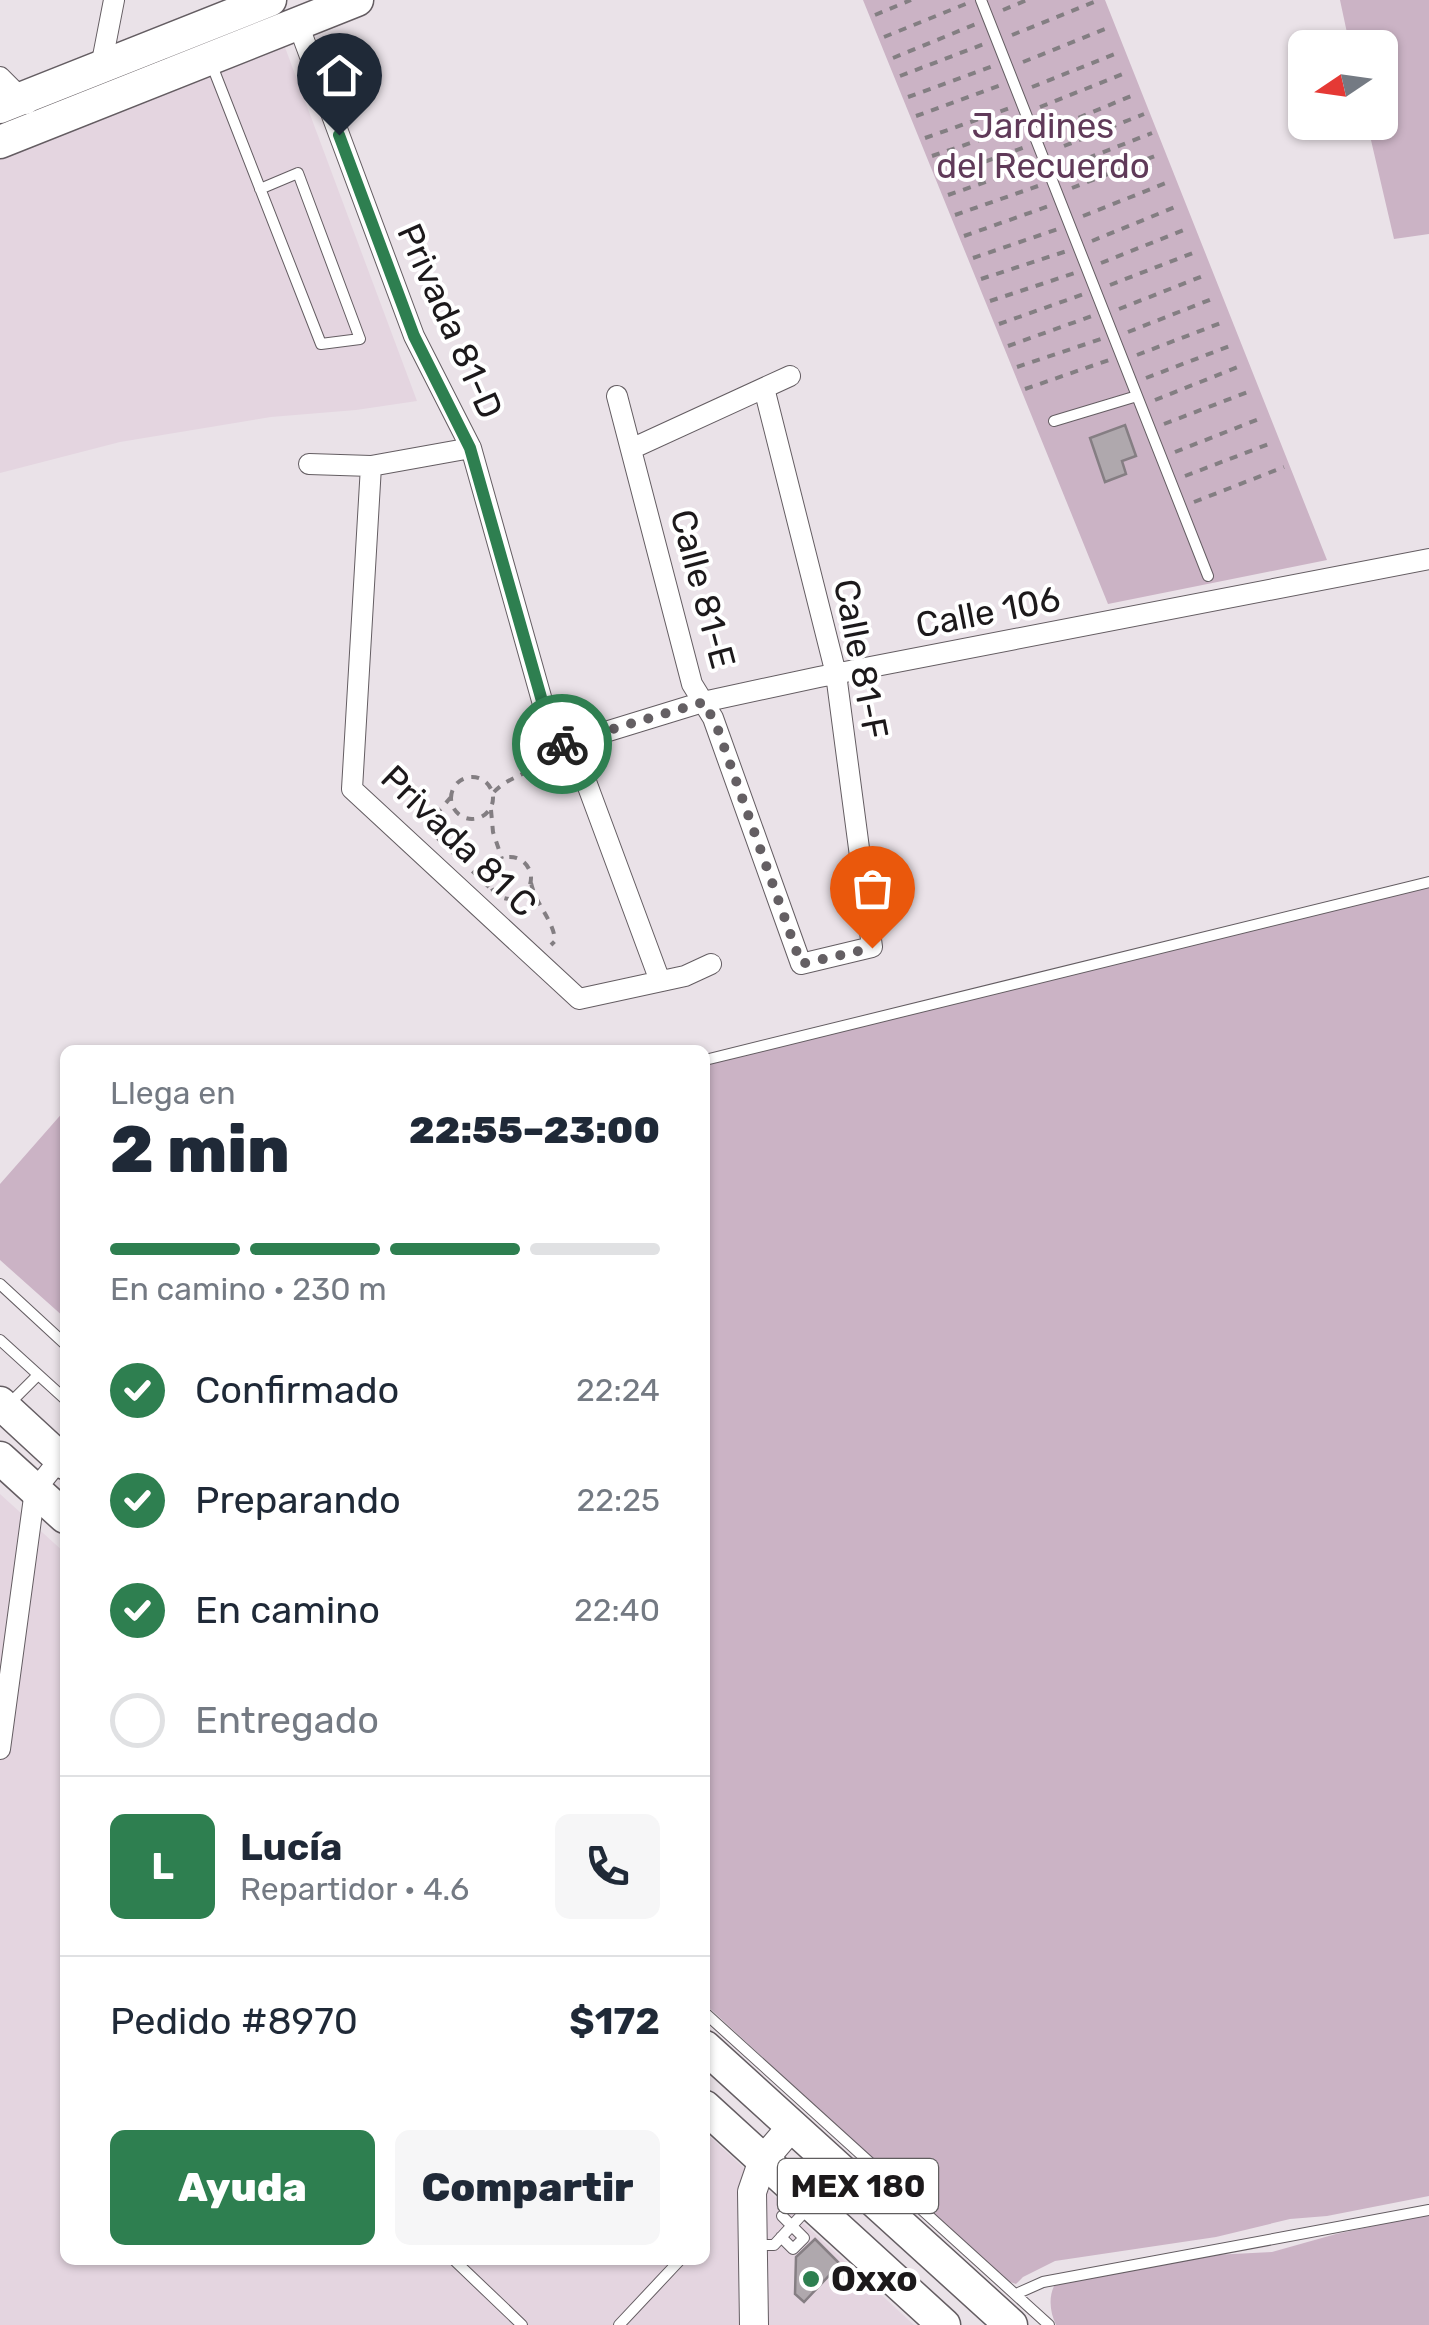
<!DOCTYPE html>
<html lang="es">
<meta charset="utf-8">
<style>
:root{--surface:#fff;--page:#f6f6f7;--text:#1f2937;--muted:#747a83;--line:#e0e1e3;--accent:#2e7f50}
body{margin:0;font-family:Rubik,sans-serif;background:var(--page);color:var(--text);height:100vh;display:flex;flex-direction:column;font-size:38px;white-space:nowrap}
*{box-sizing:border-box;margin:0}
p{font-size:32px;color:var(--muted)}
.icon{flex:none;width:55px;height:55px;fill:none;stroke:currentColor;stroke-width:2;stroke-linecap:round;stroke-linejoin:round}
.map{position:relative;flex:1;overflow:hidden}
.side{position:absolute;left:60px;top:1045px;width:650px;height:1220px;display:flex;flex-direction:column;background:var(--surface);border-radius:15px;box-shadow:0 2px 8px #0004}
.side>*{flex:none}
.needle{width:65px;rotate:257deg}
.controls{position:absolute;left:1288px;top:30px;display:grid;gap:20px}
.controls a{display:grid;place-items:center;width:110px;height:110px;border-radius:15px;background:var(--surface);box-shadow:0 2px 8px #0004;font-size:50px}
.pin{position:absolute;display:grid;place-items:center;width:85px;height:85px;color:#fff;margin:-102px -42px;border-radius:50% 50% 50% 0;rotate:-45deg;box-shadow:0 0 10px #0007}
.pin .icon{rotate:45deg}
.courier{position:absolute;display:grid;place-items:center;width:100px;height:100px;margin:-50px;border:8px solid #2e7f50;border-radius:50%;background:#fff;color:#222;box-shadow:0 2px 12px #0007}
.head em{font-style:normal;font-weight:800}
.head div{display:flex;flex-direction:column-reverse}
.head{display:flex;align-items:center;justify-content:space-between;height:170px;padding:0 50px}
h1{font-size:65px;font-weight:800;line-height:75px}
.bar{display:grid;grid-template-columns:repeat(4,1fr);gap:15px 10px;align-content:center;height:120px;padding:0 50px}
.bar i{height:12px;border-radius:8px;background:var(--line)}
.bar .active{background:var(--accent)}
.bar p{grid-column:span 4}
.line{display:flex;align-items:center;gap:25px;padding:0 50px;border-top:2px solid var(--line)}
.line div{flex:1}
.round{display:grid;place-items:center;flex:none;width:105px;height:105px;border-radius:15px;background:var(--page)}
ol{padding:0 50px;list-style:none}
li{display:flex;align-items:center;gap:30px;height:110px}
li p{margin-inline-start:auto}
li .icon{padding:10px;border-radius:50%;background:var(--accent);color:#fff;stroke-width:4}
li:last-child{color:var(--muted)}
li i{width:55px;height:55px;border:5px solid var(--line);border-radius:50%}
.cta{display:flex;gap:20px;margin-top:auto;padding:20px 50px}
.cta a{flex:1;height:115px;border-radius:15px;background:var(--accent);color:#fff;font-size:40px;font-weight:800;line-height:115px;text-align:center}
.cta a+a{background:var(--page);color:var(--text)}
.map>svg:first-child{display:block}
.built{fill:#e4d5e0}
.green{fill:#cbb3c5}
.building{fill:#afa8ad;stroke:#857e83;stroke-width:2.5}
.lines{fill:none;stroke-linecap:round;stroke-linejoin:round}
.service-casing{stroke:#645d62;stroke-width:12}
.minor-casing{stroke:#645d62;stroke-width:22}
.secondary-casing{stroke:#645d62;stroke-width:30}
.primary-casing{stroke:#645d62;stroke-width:35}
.path{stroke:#837e82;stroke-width:4;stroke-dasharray:8 8;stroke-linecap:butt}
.service{stroke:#fff;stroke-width:10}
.minor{stroke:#fff;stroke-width:20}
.secondary{stroke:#fff;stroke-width:28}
.primary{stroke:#fff;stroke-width:32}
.done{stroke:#645f63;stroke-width:10;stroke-dasharray:0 18}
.route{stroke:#2e7f50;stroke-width:12}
.poi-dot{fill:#2e7f50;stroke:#fff;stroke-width:4}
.labels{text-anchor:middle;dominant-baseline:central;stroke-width:8;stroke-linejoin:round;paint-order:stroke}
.shield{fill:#fff;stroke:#605e5f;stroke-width:2.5}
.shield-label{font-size:32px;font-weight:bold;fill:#1c191b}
.park-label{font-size:35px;fill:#603a59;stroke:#fff}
.street-label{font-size:35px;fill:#1c191b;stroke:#fff}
.poi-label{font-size:35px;font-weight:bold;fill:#1c191b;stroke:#fff;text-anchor:start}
</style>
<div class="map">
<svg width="1429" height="2325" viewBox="0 0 1429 2325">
<rect width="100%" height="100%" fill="#eae2e8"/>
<path class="built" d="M 280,34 L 417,401 L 356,410 L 271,417 L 120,442 L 0,473 L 0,147 Z
M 0,1494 L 65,1553 L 65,2260 L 705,2260 L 705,2132 L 914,2325 L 0,2325 Z"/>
<path class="green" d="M 863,0 L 1105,0 L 1327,560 L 1108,604 Z
M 1340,0 L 1429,0 L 1429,234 L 1394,239 L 1367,123 L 1380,122 L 1380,48 L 1350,47 Z
M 1429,886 L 1429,2196 L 1327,2216 L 1290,2219 L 1216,2237 L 1055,2261 L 1023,2277 L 1016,2284 L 1004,2280 L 705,2004 L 705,1062 Z
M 65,1110 L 65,1318 L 0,1260 L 0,1184 Z
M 1429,2214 L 1429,2325 L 1056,2325 C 1050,2312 1048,2297 1055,2284 L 1213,2255 L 1272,2252 L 1336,2234 Z"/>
<path class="building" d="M 1125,425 L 1136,456 L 1122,461 L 1126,474 L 1105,482 L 1090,438 Z
M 815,2239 L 840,2264 L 804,2302 L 795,2294 L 796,2257 Z"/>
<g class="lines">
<defs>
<path id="service" d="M 981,0 L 1208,576
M 211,63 L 321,344 L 360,339 L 298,173 L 260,189
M 1054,421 L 1137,396
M 705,1060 L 1429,882
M 0,1284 L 65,1344
M 0,1340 L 65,1399
M 9,1404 L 38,1375
M 705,2013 L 1049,2325
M 781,2237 L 793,2249 L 804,2238 L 782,2216
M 754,2245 L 774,2245 L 810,2206
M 454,2260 L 522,2325
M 1016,2294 L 1043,2282 L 1429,2210
M 619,2325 L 680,2260"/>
<path id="minor" d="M 298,24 L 414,336 L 471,448 L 550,729 L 581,768 L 660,981
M 100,72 L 114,0
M 0,77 L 27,104
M 617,396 L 692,684 L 713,718 L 801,964 L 872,947 L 836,674 L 764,388
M 631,449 L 790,376
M 309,464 L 371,466 L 471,448
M 371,466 L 352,789 L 579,999 L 685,976 L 711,964
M 563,745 L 703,702 L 819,677 L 1429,559
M 0,1749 L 35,1490 L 60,1459"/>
<path id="secondary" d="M 754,2325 L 752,2192 L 763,2160 L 793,2125"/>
<path id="primary" d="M 0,107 L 270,0
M 0,142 L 357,0
M 0,1403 L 65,1463
M 0,1458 L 65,1517
M 705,2047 L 1011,2325
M 705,2107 L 944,2325"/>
</defs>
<use href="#service" class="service-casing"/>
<use href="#minor" class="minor-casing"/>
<use href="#secondary" class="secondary-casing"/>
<use href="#primary" class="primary-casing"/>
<path class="path" d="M 1003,10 L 1027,0
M 875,15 L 911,0
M 1012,35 L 1099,0
M 884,37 L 968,3
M 893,58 L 976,24
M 1023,62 L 1110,27
M 900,76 L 984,44
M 1032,87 L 1120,52
M 908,97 L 993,66
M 1040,107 L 1128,72
M 916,116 L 1001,85
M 1049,130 L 1136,94
M 925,138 L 1010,108
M 1064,146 L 1144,114
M 932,156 L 1018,127
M 1073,164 L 1152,133
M 940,178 L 1025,147
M 1072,188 L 1160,154
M 948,195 L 1026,168
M 955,215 L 1038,186
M 1083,216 L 1171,181
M 964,236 L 1049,206
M 1092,241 L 1180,205
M 973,258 L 1058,229
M 1101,263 L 1189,228
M 981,279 L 1067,251
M 1110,285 L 1198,251
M 990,301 L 1075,273
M 1119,309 L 1208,274
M 999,324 L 1084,294
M 1128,332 L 1217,297
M 1008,346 L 1092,316
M 1137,355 L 1226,321
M 1017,367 L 1101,339
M 1146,378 L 1235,344
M 1025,389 L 1109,360
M 1155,400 L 1243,365
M 1164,424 L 1253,390
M 1175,452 L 1264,417
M 1185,476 L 1274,442
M 1194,502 L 1284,467
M451 798a21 21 0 1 1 42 0a21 21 0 1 1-42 0Z
M 494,792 C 510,775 533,774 546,757
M 491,810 L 493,832 L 502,859
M 425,827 L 451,797
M 426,827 L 489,887
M489 878a21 21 0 1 1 42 0a21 21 0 1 1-42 0Z
M 531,883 C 536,905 554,921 555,941 L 551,945"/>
<use href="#service" class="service"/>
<use href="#minor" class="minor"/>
<use href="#secondary" class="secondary"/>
<use href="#primary" class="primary"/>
</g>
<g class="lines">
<path class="done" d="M 562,744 L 704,702 L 717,727 L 801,964 L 872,948"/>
<path class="route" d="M 339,135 L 414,336 L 470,448 L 550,729 L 562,744"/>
</g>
<circle class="poi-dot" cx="811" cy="2279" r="10"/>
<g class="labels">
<rect class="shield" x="778" y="2159" width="160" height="54" rx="8"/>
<g class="shield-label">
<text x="858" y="2186">MEX 180</text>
</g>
<g class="park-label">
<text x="1043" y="126">Jardines<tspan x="1043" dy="40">del Recuerdo</tspan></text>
</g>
<g class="street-label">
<text transform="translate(450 321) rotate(66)">Privada 81-D</text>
<text transform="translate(703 589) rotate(75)">Calle 81-E</text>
<text transform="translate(988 612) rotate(-11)">Calle 106</text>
<text transform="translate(861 659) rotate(79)">Calle 81-F</text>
<text transform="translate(459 841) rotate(44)">Privada 81 C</text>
</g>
<g class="poi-label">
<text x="831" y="2279">Oxxo</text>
</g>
</g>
</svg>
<div class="controls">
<a><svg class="needle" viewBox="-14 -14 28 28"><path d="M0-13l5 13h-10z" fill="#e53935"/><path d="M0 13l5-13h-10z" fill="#747a83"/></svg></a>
</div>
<div class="pin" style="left:872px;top:948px;background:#ea580c"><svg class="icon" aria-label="bag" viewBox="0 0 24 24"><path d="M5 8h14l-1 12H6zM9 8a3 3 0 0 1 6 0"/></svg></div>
<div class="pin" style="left:339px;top:135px;background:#1f2937"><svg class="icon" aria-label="home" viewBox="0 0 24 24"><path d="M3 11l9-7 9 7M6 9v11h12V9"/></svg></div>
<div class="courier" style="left:562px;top:744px"><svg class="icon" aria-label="bike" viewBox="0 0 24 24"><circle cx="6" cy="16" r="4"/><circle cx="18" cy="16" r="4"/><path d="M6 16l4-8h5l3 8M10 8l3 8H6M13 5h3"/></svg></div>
<section class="side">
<div class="head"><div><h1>2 min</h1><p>Llega en</p></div><em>22:55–23:00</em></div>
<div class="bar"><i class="active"></i><i class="active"></i><i class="active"></i><i></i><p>En camino · 230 m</p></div>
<ol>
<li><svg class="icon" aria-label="check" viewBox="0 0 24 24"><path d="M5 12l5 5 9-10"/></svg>Confirmado<p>22:24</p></li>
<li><svg class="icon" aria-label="check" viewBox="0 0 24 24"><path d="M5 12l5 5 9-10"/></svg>Preparando<p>22:25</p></li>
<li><svg class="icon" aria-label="check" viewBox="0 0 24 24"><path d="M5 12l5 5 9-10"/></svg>En camino<p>22:40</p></li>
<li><i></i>Entregado</li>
</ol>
<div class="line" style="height:180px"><b class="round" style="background:var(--accent);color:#fff">L</b><div><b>Lucía</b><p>Repartidor · 4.6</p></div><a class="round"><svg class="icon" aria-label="phone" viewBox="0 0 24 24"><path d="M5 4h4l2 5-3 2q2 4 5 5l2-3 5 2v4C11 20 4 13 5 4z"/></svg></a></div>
<div class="line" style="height:130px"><div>Pedido #8970</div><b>$172</b></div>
<div class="cta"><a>Ayuda</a><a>Compartir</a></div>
</section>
</div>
